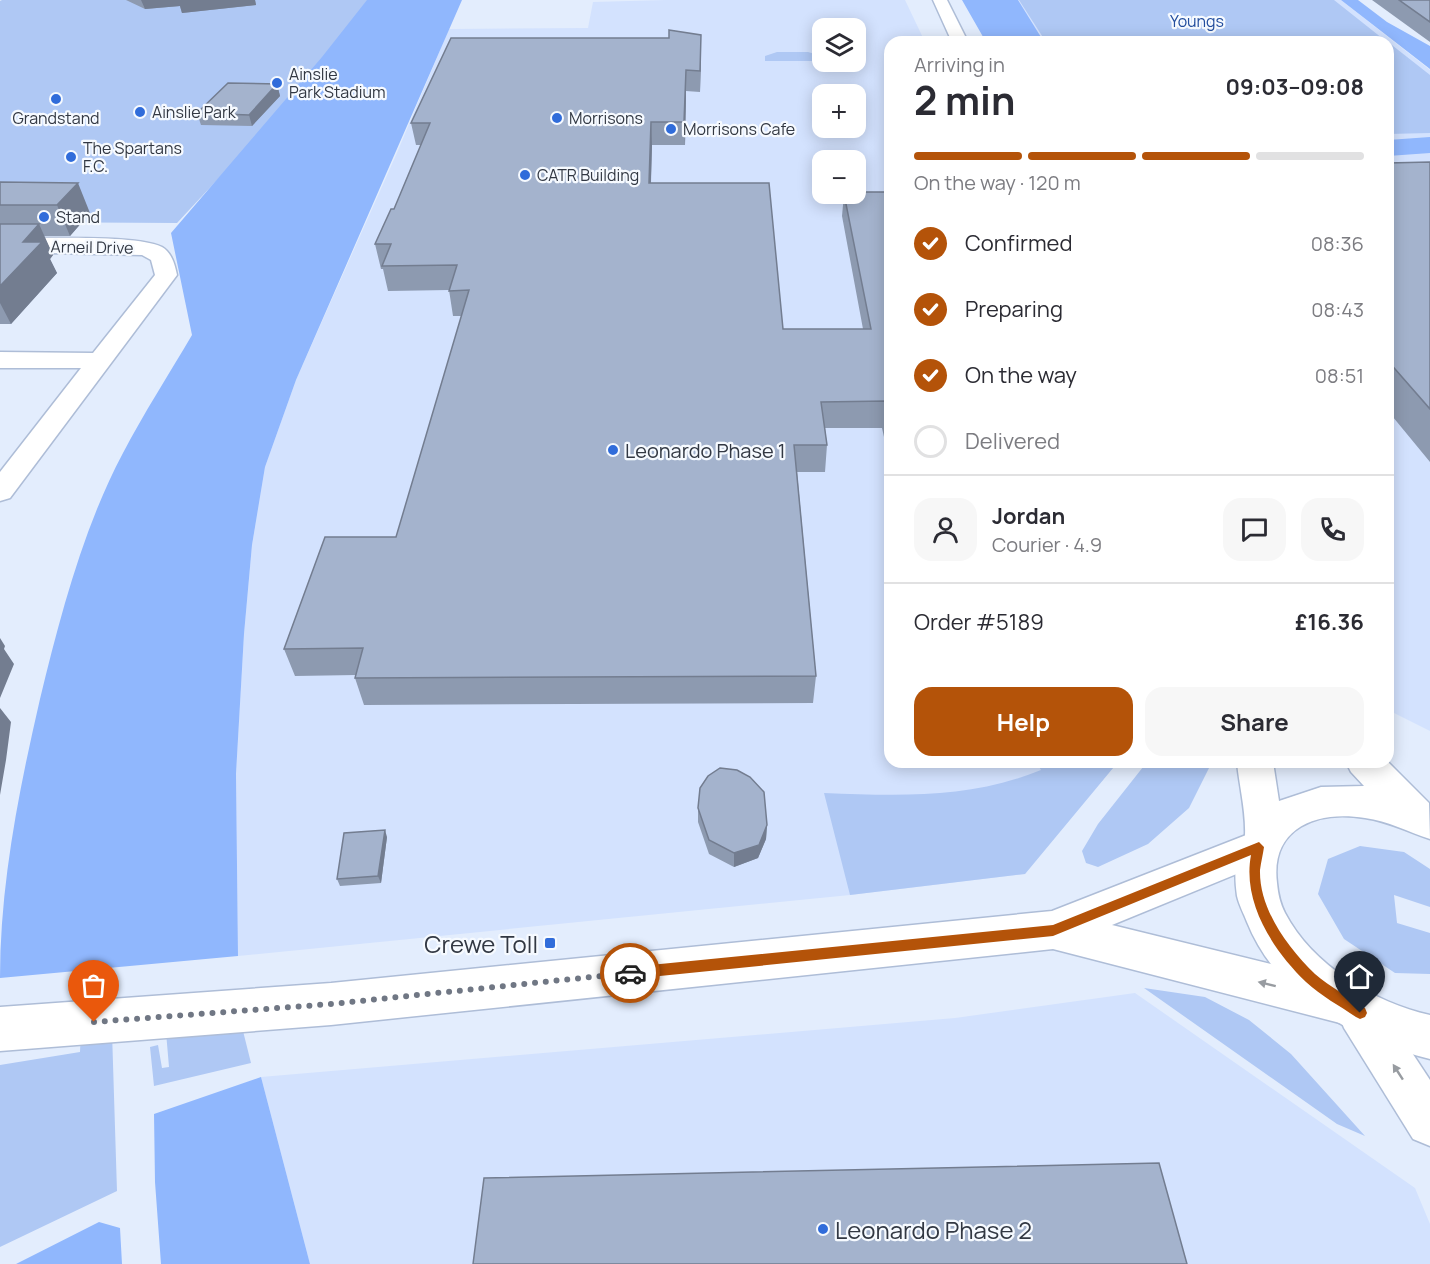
<!DOCTYPE html>
<meta charset="utf-8">
<style>
:root{--surface:#fff;--page:#f7f7f7;--text:#2b2b33;--muted:#7c7c81;--line:#e1e1e2;--accent:#b45309}
body{margin:0;font-family:Manrope,sans-serif;background:var(--page);color:var(--text);height:100vh;display:flex;flex-direction:column;font-size:22px;white-space:nowrap}
*{box-sizing:border-box;margin:0}
p{font-size:20px;color:var(--muted)}
.icon{flex:none;width:33px;height:33px;fill:none;stroke:currentColor;stroke-width:2;stroke-linecap:round;stroke-linejoin:round}
.map{position:relative;flex:1;overflow:hidden}
.panel{position:absolute;left:884px;top:36px;width:510px;height:732px;display:flex;flex-direction:column;background:var(--surface);border-radius:18px;box-shadow:0 3px 15px #0003}
.panel>*{flex:none}
.fabs{position:absolute;left:812px;top:18px;display:grid;gap:12px}
.fabs a{display:grid;place-items:center;width:54px;height:54px;border-radius:12px;background:var(--surface);box-shadow:0 3px 15px #0003;font-size:30px}
.pin{position:absolute;display:grid;place-items:center;width:51px;height:51px;color:#fff;margin:-62px -26px;border-radius:50% 50% 50% 0;rotate:-45deg;box-shadow:0 0 6px #0007}
.pin .icon{rotate:45deg}
.courier{position:absolute;display:grid;place-items:center;width:60px;height:60px;margin:-30px;border:4px solid #b45309;border-radius:50%;background:#fff;color:#222;box-shadow:0 2px 8px #0007}
.summary em{font-style:normal;font-weight:700}
.summary div{display:flex;flex-direction:column-reverse}
.summary{display:flex;align-items:center;justify-content:space-between;height:102px;padding:0 30px}
h1{font-size:39px;font-weight:700;line-height:45px}
.bar{display:grid;grid-template-columns:repeat(4,1fr);gap:9px 6px;align-content:center;height:72px;padding:0 30px}
.bar i{height:8px;border-radius:4px;background:var(--line)}
.bar .current{background:var(--accent)}
.bar p{grid-column:span 4}
.line{display:flex;align-items:center;gap:15px;padding:0 30px;border-top:2px solid var(--line)}
.line div{flex:1}
.round{display:grid;place-items:center;flex:none;width:63px;height:63px;border-radius:18px;background:var(--page)}
ol{padding:0 30px;list-style:none}
li{display:flex;align-items:center;gap:18px;height:66px}
li p{margin-inline-start:auto}
li .icon{padding:6px;border-radius:50%;background:var(--accent);color:#fff;stroke-width:4}
li:last-child{color:var(--muted)}
li i{width:33px;height:33px;border:3px solid var(--line);border-radius:50%}
.primary-button{display:flex;gap:12px;margin-top:auto;padding:12px 30px}
.primary-button a{flex:1;height:69px;border-radius:18px;background:var(--accent);color:#fff;font-size:24px;font-weight:700;line-height:69px;text-align:center}
.primary-button a+a{background:var(--page);color:var(--text)}
.map>svg:first-child{display:block}
.built{fill:#d3e2fe;fill-rule:evenodd}
.green{fill:#afc8f4}
.forest{fill:#90b7fd}
.lines{fill:none;stroke-linecap:round;stroke-linejoin:round}
.minor-casing{stroke:#aebdd7;stroke-width:3}
.tertiary-casing{stroke:#aebdd7;stroke-width:3}
.secondary-casing{stroke:#aebdd7;stroke-width:3}
.primary-casing{stroke:#aebdd7;stroke-width:3}
.minor{fill:#fff;fill-rule:evenodd}
.tertiary{fill:#fff;fill-rule:evenodd}
.secondary{fill:#fff;fill-rule:evenodd}
.primary{fill:#fff;fill-rule:evenodd}
.wall{fill:#8d9ab0}
.shaded-wall{fill:#737d90}
.building{fill:#a4b3cd;stroke:#737d90;stroke-width:1.5}
.oneway{fill:#989ca1}
.route{fill:#b45309}
.done{stroke:#707784;stroke-width:6;stroke-dasharray:0 10.8}
.poi-dot{fill:#306cda;stroke:#f6faff;stroke-width:2}
.labels{text-anchor:middle;dominant-baseline:central;stroke-width:4.5;stroke-linejoin:round;paint-order:stroke}
.far-park-label{font-size:16px;fill:#234e9e;stroke:#f6faff}
.far-poi-label{font-size:16px;fill:#323843;stroke:#f6faff;text-anchor:start}
.far-street-label{font-size:16px;fill:#323843;stroke:#f6faff}
.poi-label{font-size:20px;fill:#323843;stroke:#f6faff;text-anchor:start}
.near-poi-label{font-size:24px;fill:#323843;stroke:#f6faff;text-anchor:end}
</style>
<div class="map">
<svg width="1430" height="1264" viewBox="0 0 1430 1264">
<rect width="100%" height="100%" fill="#e3edfd"/>
<path class="built" d="M 666,0 L 905,0 L 925,42 L 890,42 L 890,762 L 1118,762 L 1025,874 L 850,895 L 238,956 L 236,774 L 244,634 L 252,545 L 265,467 L 296,380 L 396,155 L 449,29 L 588,28 L 593,2 ZM 822,28 L 855,28 L 855,62 L 822,62 ZM 822,94 L 855,94 L 855,128 L 822,128 ZM 822,160 L 855,160 L 855,194 L 822,194 Z
M 969,0 L 1341,0 L 1430,70 L 1430,731 L 1388,710 L 1388,42 L 991,42 Z
M 1135,993 L 1415,1188 L 1430,1224 L 1430,1264 L 310,1264 L 261,1077 L 955,1018 Z"/>
<path class="green" d="M 2,0 L 384,0 L 177,223 L 0,222 L 0,1 Z
M 1019,0 L 1334,0 L 1387,42 L 1046,42 Z
M 1388,42 L 1430,75 L 1430,133 L 1388,134 Z
M 777,52 L 808,52 L 822,56 L 822,61 L 765,61 L 765,56 Z
M 1036,762 L 1118,762 L 1025,874 L 850,895 L 824,793 C 900,796 970,799 1041,770 Z
M 1147,762 L 1210,762 L 1209,768 L 1189,808 L 1148,844 L 1098,867 L 1086,863 L 1082,851 L 1098,824 Z
M 1360,846 L 1404,852 L 1430,869 L 1430,907 L 1394,895 L 1397,923 L 1430,933 L 1430,974 L 1395,973 L 1344,939 L 1318,894 L 1328,859 Z
M 110,968 L 117,1191 L 0,1247 L 0,1065 L 80,1052 L 84,970 Z
M 1144,988 L 1205,997 L 1249,1020 L 1291,1054 L 1365,1136 L 1337,1124 Z
M 241,1023 L 251,1063 L 154,1086 L 150,1047 L 158,1045 L 162,1068 L 169,1067 L 166,1032 Z"/>
<path class="forest" d="M 367,0 L 462,0 L 296,380 L 265,467 L 252,545 L 244,634 L 236,774 L 238,956 L 0,978 C 0,884 19,790 40,699 C 60,617 83,528 123,453 C 144,413 169,374 192,335 L 171,233 L 322,57 Z
M 962,0 L 1018,0 L 1044,42 L 986,42 Z
M 1341,0 L 1358,0 L 1387,22 L 1430,46 L 1430,69 Z
M 1430,137 L 1430,153 L 1388,156 L 1388,140 Z
M 261,1077 L 310,1264 L 161,1264 L 155,1182 L 154,1114 Z
M 99,1222 L 120,1228 L 122,1264 L 16,1264 Z"/>
<g class="lines">
<defs>
<path id="minor" d="M 0,238 C 35,239 136,234 162,247 C 172,253 175,265 177,275 L 10,498 L 0,501 L 0,472 L 81,368 L 0,368 L 0,352 L 93,353 L 155,275 L 151,260 L 142,255 L 0,252 Z"/>
<path id="tertiary" d="M 1259,830 L 1273,835 L 1279,847 L 1273,859 L 1112,925 L 1340,981 L 1355,987 L 1362,1002 L 1355,1017 L 1340,1023 L 1053,949 L 331,1025 L 0,1051 L 0,1007 L 331,983 L 1052,911 Z"/>
<path id="secondary" d="M 1360,992 L 1376,998 L 1430,1080 L 1430,1146 L 1413,1139 L 1344,1028 L 1338,1013 L 1344,998 Z"/>
<path id="primary" d="M 933,0 L 947,0 L 968,42 L 952,42 Z
M 1237,762 L 1273,762 L 1279,801 L 1321,787 L 1364,786 L 1351,772 L 1346,762 L 1388,762 L 1429,803 L 1430,839 C 1408,832 1388,821 1365,818 C 1318,810 1270,827 1277,883 C 1278,894 1280,903 1285,913 C 1312,965 1375,1003 1430,1015 L 1430,1059 C 1355,1041 1277,997 1247,922 C 1244,914 1239,905 1237,896 C 1235,882 1234,865 1239,851 C 1240,845 1245,840 1245,835 C 1246,811 1239,785 1237,762 Z"/>
</defs>
<use href="#minor" class="minor-casing"/>
<use href="#tertiary" class="tertiary-casing"/>
<use href="#secondary" class="secondary-casing"/>
<use href="#primary" class="primary-casing"/>
<use href="#minor" class="minor"/>
<use href="#tertiary" class="tertiary"/>
<use href="#secondary" class="secondary"/>
<use href="#primary" class="primary"/>
</g>
<path class="wall" d="M 126,0 L 255,0 L 256,5 L 182,13 L 180,6 L 145,9 Z
M 1372,0 L 1430,0 L 1430,42 Z
M 701,35 L 700,92 L 686,91 L 685,145 L 652,145 L 651,183 L 783,329 L 863,329 L 842,216 L 844,194 L 890,192 L 890,464 L 882,428 L 825,428 L 827,445 L 825,472 L 797,472 L 816,676 L 813,703 L 364,705 L 355,678 L 356,675 L 295,676 L 284,649 L 396,537 L 462,316 L 453,316 L 449,290 L 388,291 L 383,269 L 381,269 L 375,244 L 394,209 L 421,145 L 416,145 L 411,123 L 669,38 Z
M 277,84 L 280,96 L 252,126 L 201,125 L 197,113 Z
M 1430,162 L 1430,462 L 1388,411 L 1388,163 Z
M 0,182 L 90,213 L 70,236 L 44,236 L 53,255 L 50,259 L 57,273 L 11,324 L 0,324 Z
M 890,608 L 890,644 L 887,626 Z
M 698,808 L 767,825 L 766,839 L 758,858 L 734,867 L 709,854 L 698,822 Z
M 387,837 L 381,883 L 340,886 L 337,879 Z"/>
<path class="shaded-wall" d="M 141,0 L 255,0 L 256,5 L 182,13 L 180,6 L 145,9 Z
M 701,35 L 701,56 L 700,92 L 700,71 Z
M 686,70 L 686,91 L 685,145 L 684,122 Z
M 277,84 L 280,96 L 252,126 L 249,115 Z
M 651,122 L 652,145 L 650,207 L 649,183 Z
M 78,183 L 90,213 L 70,236 L 57,205 Z
M 39,224 L 53,255 L 50,259 L 57,273 L 11,324 L 0,303 L 0,286 L 23,242 Z
M 0,638 L 5,646 L 4,649 L 14,664 L 0,698 Z
M 0,708 L 11,722 L 6,760 L 0,795 Z
M 767,825 L 766,839 L 758,858 L 734,867 L 734,853 Z
M 385,830 L 387,837 L 381,883 L 378,876 Z"/>
<path class="building" d="M 1399,0 L 1430,0 L 1430,22 Z
M 669,30 L 701,35 L 700,71 L 686,70 L 684,122 L 651,122 L 649,183 L 769,183 L 783,329 L 871,329 L 844,194 L 855,194 L 855,192 L 890,192 L 890,419 L 886,401 L 821,402 L 827,445 L 794,445 L 816,676 L 355,678 L 363,648 L 284,649 L 325,537 L 396,537 L 469,290 L 449,291 L 457,265 L 382,266 L 391,244 L 375,244 L 391,209 L 394,209 L 430,123 L 411,123 L 451,38 L 669,38 Z
M 228,83 L 277,84 L 249,115 L 197,113 Z
M 1430,162 L 1430,409 L 1388,361 L 1388,163 Z
M 0,182 L 78,183 L 57,205 L 0,205 Z
M 0,224 L 39,224 L 23,242 L 42,242 L 0,286 Z
M 720,768 L 737,770 L 750,777 L 764,792 L 767,825 L 759,845 L 734,853 L 709,840 L 698,808 L 700,788 L 708,776 Z
M 385,830 L 378,876 L 337,879 L 344,833 Z
M 1159,1163 L 1187,1264 L 473,1264 L 484,1178 Z"/>
<defs><path id="oneway-solid" d="M-6-.8H1V-3.2L6.5 0L1 3.2V.8H-6Z" transform="scale(1.5)"/></defs>
<g class="oneway">
<use href="#oneway-solid" transform="translate(1267 984) rotate(-166)"/>
<use href="#oneway-solid" transform="translate(1398 1072) rotate(-123)"/>
</g>
<path class="route" d="M 1259,842 L 1264,847 C 1263,854 1261,862 1260,870 C 1259,909 1288,948 1315,974 C 1330,987 1349,997 1365,1008 L 1367,1013 L 1365,1017 L 1360,1019 L 1356,1017 C 1340,1006 1321,996 1306,982 C 1273,950 1242,903 1251,855 L 1053,936 L 630,979 L 623,973 L 630,967 L 1053,925 Z"/>
<g class="lines">
<path class="done" d="M 94,1022 L 331,1004 L 630,973"/>
</g>
<g class="poi-dot">
<circle cx="277" cy="83" r="6"/>
<circle cx="56" cy="99" r="6"/>
<circle cx="140" cy="112" r="6"/>
<circle cx="557" cy="118" r="6"/>
<circle cx="671" cy="129" r="6"/>
<circle cx="71" cy="157" r="6"/>
<circle cx="525" cy="175" r="6"/>
<circle cx="44" cy="217" r="6"/>
<circle cx="613" cy="450" r="6"/>
<rect x="544" y="937" width="12" height="12" rx="3"/>
<circle cx="823" cy="1229" r="6"/>
</g>
<g class="labels">
<g class="far-park-label">
<text x="1197" y="21">Youngs</text>
</g>
<g class="far-poi-label">
<text x="289" y="74">Ainslie<tspan x="289" dy="18">Park Stadium</tspan></text>
<text x="152" y="112">Ainslie Park</text>
<text x="56" y="118" text-anchor="middle">Grandstand</text>
<text x="569" y="118">Morrisons</text>
<text x="683" y="129">Morrisons Cafe</text>
<text x="83" y="148">The Spartans<tspan x="83" dy="18">F.C.</tspan></text>
<text x="537" y="175">CATR Building</text>
<text x="56" y="217">Stand</text>
</g>
<g class="far-street-label">
<text transform="translate(92 247) rotate(1)">Arneil Drive</text>
</g>
<g class="poi-label">
<text x="625" y="450">Leonardo Phase 1</text>
</g>
<g class="near-poi-label">
<text x="538" y="943">Crewe Toll</text>
<text x="835" y="1229" text-anchor="start">Leonardo Phase 2</text>
</g>
</g>
</svg>
<div class="fabs">
<a><svg class="icon" aria-label="layers" viewBox="0 0 24 24"><path d="M12 4l9 5-9 5-9-5zM3 14l9 5 9-5"/></svg></a>
<a>+</a>
<a>−</a>
</div>
<div class="pin" style="left:94px;top:1022px;background:#ea580c"><svg class="icon" aria-label="bag" viewBox="0 0 24 24"><path d="M5 8h14l-1 12H6zM9 8a3 3 0 0 1 6 0"/></svg></div>
<div class="pin" style="left:1360px;top:1013px;background:#1f2937"><svg class="icon" aria-label="home" viewBox="0 0 24 24"><path d="M3 11l9-7 9 7M6 9v11h12V9"/></svg></div>
<div class="courier" style="left:630px;top:973px"><svg class="icon" aria-label="car" viewBox="0 0 24 24"><path d="M5 17H2v-5l4-1 3-4h7l3 4 3 1v5h-3M9 17h6M6 11h13"/><circle cx="7" cy="17" r="2"/><circle cx="17" cy="17" r="2"/></svg></div>
<section class="panel">
<div class="summary"><div><h1>2 min</h1><p>Arriving in</p></div><em>09:03–09:08</em></div>
<div class="bar"><i class="current"></i><i class="current"></i><i class="current"></i><i></i><p>On the way · 120 m</p></div>
<ol>
<li><svg class="icon" aria-label="check" viewBox="0 0 24 24"><path d="M5 12l5 5 9-10"/></svg>Confirmed<p>08:36</p></li>
<li><svg class="icon" aria-label="check" viewBox="0 0 24 24"><path d="M5 12l5 5 9-10"/></svg>Preparing<p>08:43</p></li>
<li><svg class="icon" aria-label="check" viewBox="0 0 24 24"><path d="M5 12l5 5 9-10"/></svg>On the way<p>08:51</p></li>
<li><i></i>Delivered</li>
</ol>
<div class="line" style="height:108px"><a class="round"><svg class="icon" aria-label="person" viewBox="0 0 24 24"><circle cx="12" cy="8" r="4"/><path d="M4 21q1-7 8-7t8 7"/></svg></a><div><b>Jordan</b><p>Courier · 4.9</p></div><a class="round"><svg class="icon" aria-label="chat" viewBox="0 0 24 24"><path d="M4 5h16v11H9l-5 4z"/></svg></a><a class="round"><svg class="icon" aria-label="phone" viewBox="0 0 24 24"><path d="M5 4h4l2 5-3 2q2 4 5 5l2-3 5 2v4C11 20 4 13 5 4z"/></svg></a></div>
<div class="line" style="height:78px"><div>Order #5189</div><b>£16.36</b></div>
<div class="primary-button"><a>Help</a><a>Share</a></div>
</section>
</div>
